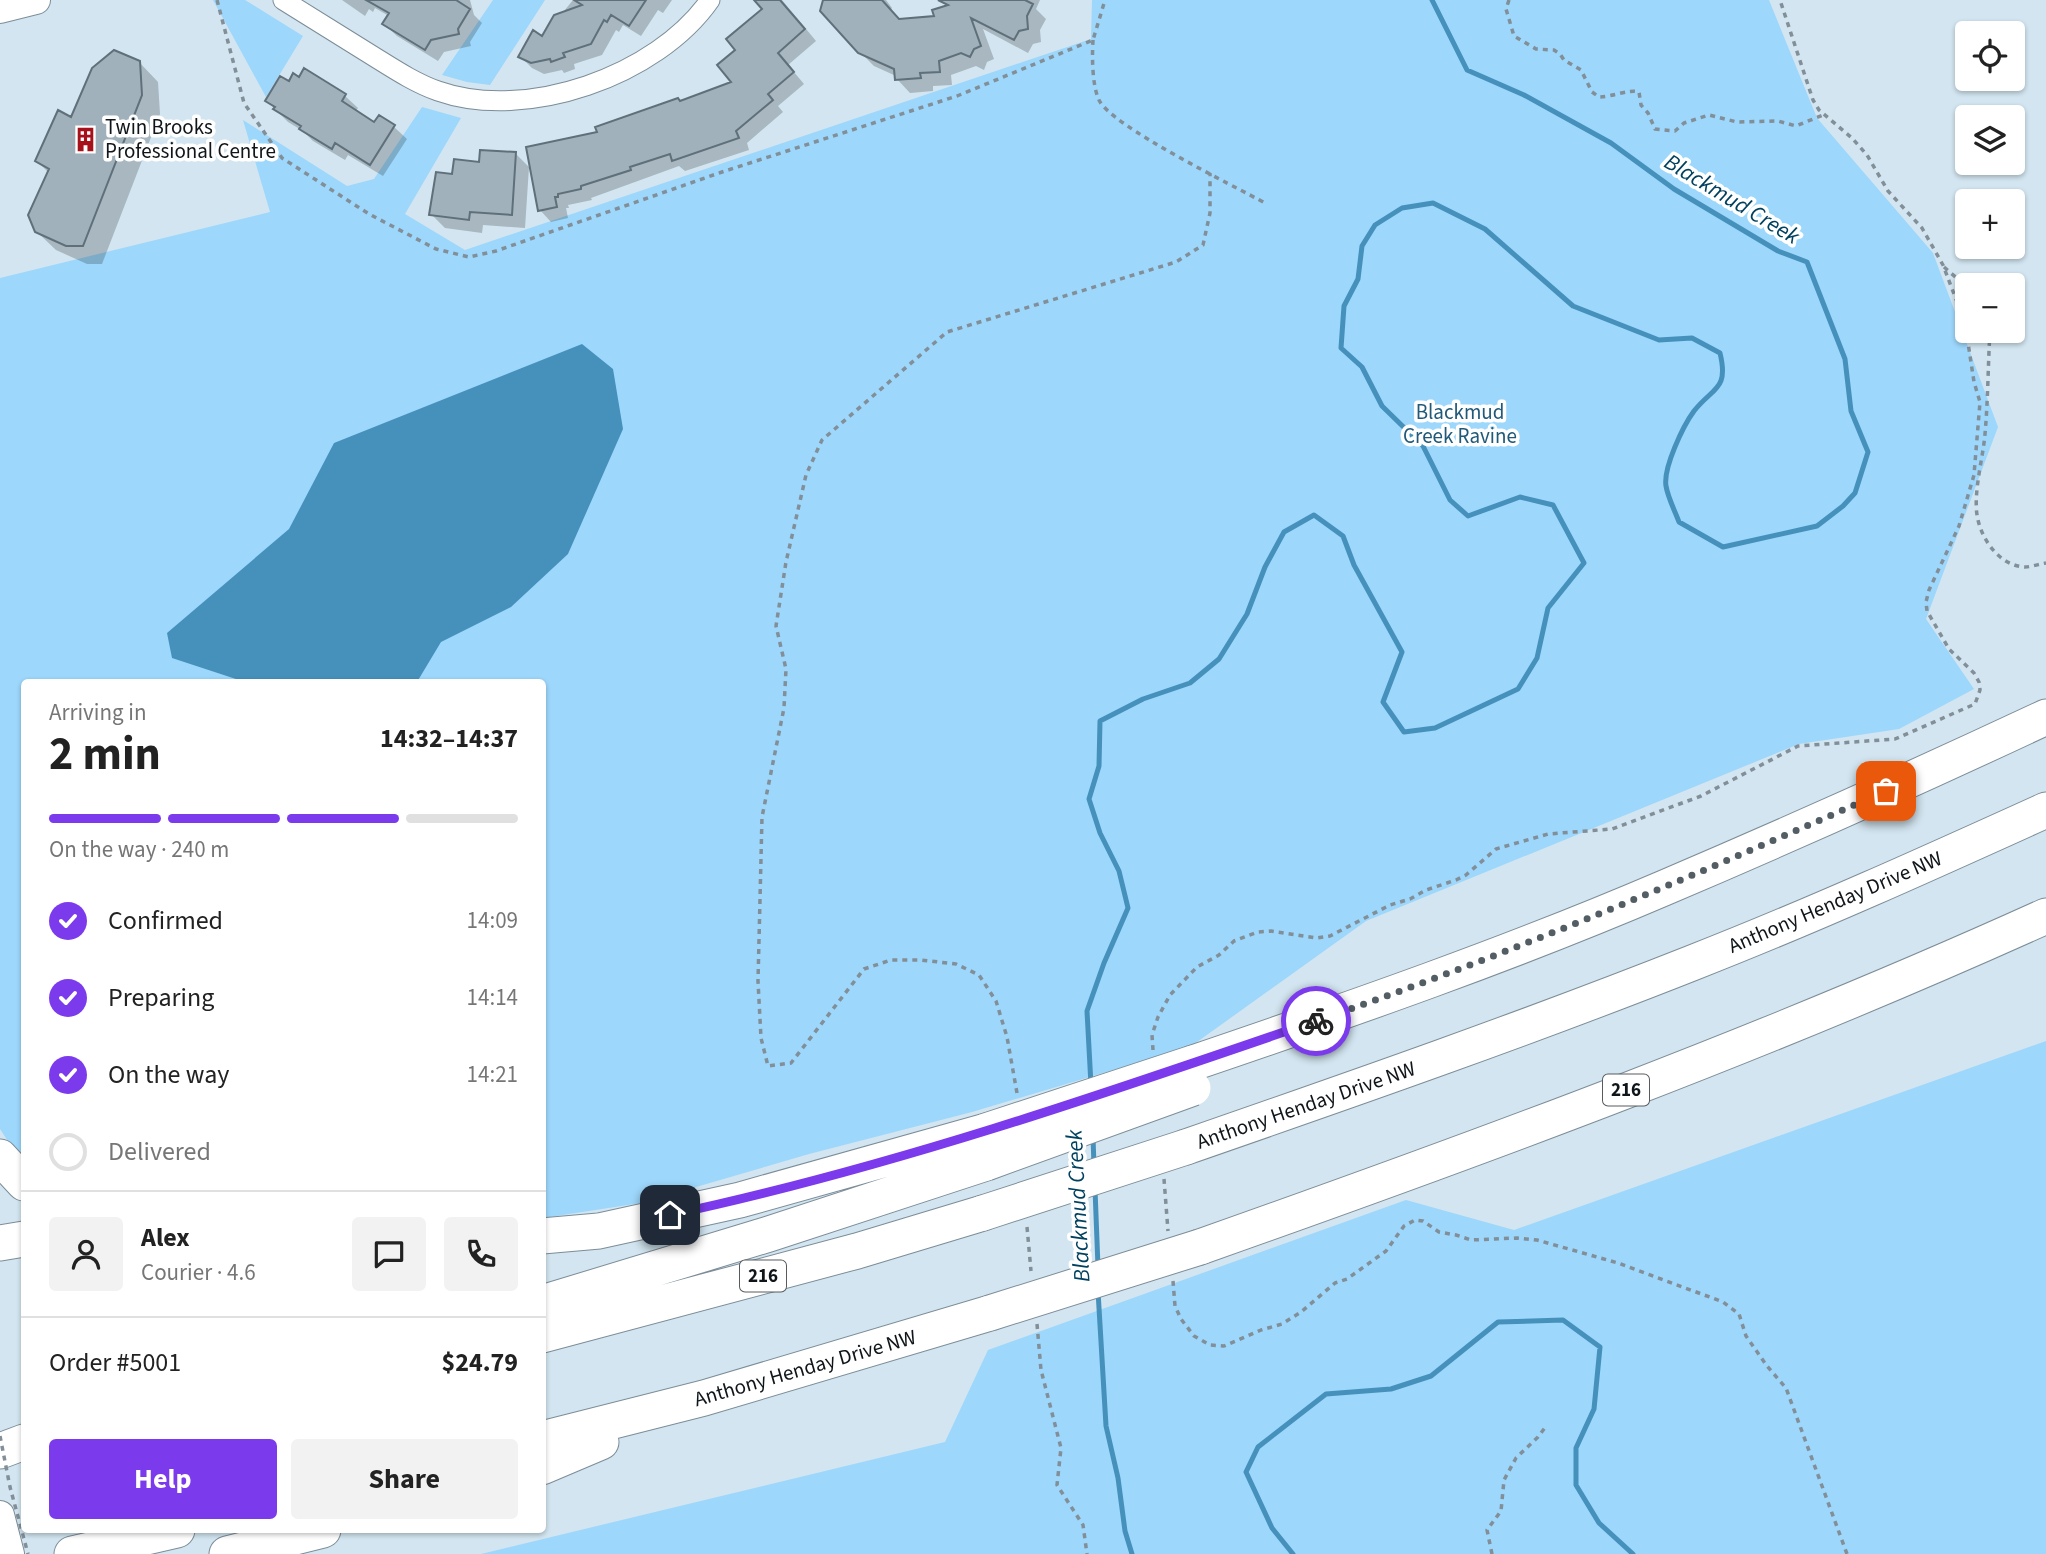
<!DOCTYPE html>
<meta charset="utf-8">
<style>
:root{--surface:#fff;--page:#f2f2f2;--text:#222;--muted:#767676;--line:#e0e0e0;--accent:#7c3aed}
body{margin:0;font-family:"Source Sans 3",sans-serif;background:var(--page);color:var(--text);height:100vh;display:flex;flex-direction:column;font-size:26px;white-space:nowrap}
*{box-sizing:border-box;margin:0}
p{font-size:23px;color:var(--muted)}
.icon{flex:none;width:38px;height:38px;fill:none;stroke:currentColor;stroke-width:2;stroke-linecap:round;stroke-linejoin:round}
.map{position:relative;flex:1;overflow:hidden}
.drawer{position:absolute;left:21px;top:679px;width:525px;height:854px;display:flex;flex-direction:column;background:var(--surface);border-radius:7px;box-shadow:0 2px 5px #0004}
.drawer>*{flex:none}
.controls{position:absolute;left:1955px;top:21px;display:grid;gap:14px}
.controls a{display:grid;place-items:center;width:70px;height:70px;border-radius:7px;background:var(--surface);box-shadow:0 2px 5px #0004;font-size:35px}
.pin{position:absolute;display:grid;place-items:center;width:60px;height:60px;color:#fff;margin:-30px;border-radius:14px;box-shadow:0 4px 10px #0006}
.courier{position:absolute;display:grid;place-items:center;width:70px;height:70px;margin:-35px;border:5px solid #7c3aed;border-radius:50%;background:#fff;color:#222;box-shadow:0 2px 9px #0007}
.summary em{font-style:normal;font-weight:700}
.summary div{display:flex;flex-direction:column-reverse}
.summary{display:flex;align-items:center;justify-content:space-between;height:119px;padding:0 28px}
h1{font-size:46px;font-weight:700;line-height:52px}
.bar{display:grid;grid-template-columns:repeat(4,1fr);gap:10px 7px;align-content:center;height:84px;padding:0 28px}
.bar i{height:9px;border-radius:5px;background:var(--line)}
.bar .active{background:var(--accent)}
.bar p{grid-column:span 4}
.line{display:flex;align-items:center;gap:18px;padding:0 28px;border-top:2px solid var(--line)}
.line div{flex:1}
.round{display:grid;place-items:center;flex:none;width:74px;height:74px;border-radius:7px;background:var(--page)}
ol{padding:0 28px;list-style:none}
li{display:flex;align-items:center;gap:21px;height:77px}
li p{margin-inline-start:auto}
li .icon{padding:7px;border-radius:50%;background:var(--accent);color:#fff;stroke-width:4}
li:last-child{color:var(--muted)}
li i{width:38px;height:38px;border:4px solid var(--line);border-radius:50%}
.button{display:flex;gap:14px;margin-top:auto;padding:14px 28px}
.button a{flex:1;height:80px;border-radius:7px;background:var(--accent);color:#fff;font-size:28px;font-weight:700;line-height:80px;text-align:center}
.button a+a{background:var(--page);color:var(--text)}
.map>svg:first-child{display:block}
.green{fill:#9dd7fb}
.water{fill:#4591bc}
.shadow{fill:#0003}
.lines{fill:none;stroke-linecap:round;stroke-linejoin:round}
.stream{stroke:#4591bc;stroke-width:5}
.building{fill:#a0b1bc;stroke:#60707a;stroke-width:2}
.street-casing{stroke:#7c8d98;stroke-width:21}
.secondary-casing{stroke:#7c8d98;stroke-width:30}
.highway-casing{stroke:#7c8d98;stroke-width:37}
.path{stroke:#828f98;stroke-width:3.5;stroke-dasharray:5 5;stroke-linecap:butt}
.street{stroke:#fff;stroke-width:19}
.secondary{stroke:#fff;stroke-width:28}
.highway{stroke:#fff;stroke-width:35}
.highway-bridge-casing{stroke:#7c8d98;stroke-width:37;stroke-linecap:butt}
.path-bridge{stroke:#828f98;stroke-width:3.5;stroke-dasharray:5 5;stroke-linecap:butt}
.highway-bridge{stroke:#fff;stroke-width:35}
.done{stroke:#535e64;stroke-width:7;stroke-dasharray:0 12.6}
.route{stroke:#7c3aed;stroke-width:9}
.labels{text-anchor:middle;dominant-baseline:central;stroke-width:7;stroke-linejoin:round;paint-order:stroke}
.shield{fill:#fff;stroke:#575b5e;stroke-width:2}
.shield-label{font-size:19px;font-weight:bold;fill:#0f1519}
.poi-label{font-size:21px;fill:#0f1519;stroke:#fff;text-anchor:start}
.park-label{font-size:21px;fill:#215a79;stroke:#fff}
.street-label{font-size:21px;fill:#0f1519;stroke:#fff}
.water-label{font-size:23px;font-style:italic;fill:#00415f;stroke:#fff}
</style>
<div class="map">
<svg width="2046" height="1554" viewBox="0 0 2046 1554">
<rect width="100%" height="100%" fill="#d2e5f0"/>
<path class="green" d="M 213,0 L 245,0 L 303,36 L 266,97 Z
M 493,0 L 545,0 L 490,85 L 467,82 L 442,75 Z
M 1092,0 L 1769,0 L 1817,118 L 1933,253 L 1998,427 L 1926,619 L 1974,689 L 1899,729 L 1799,744 L 1366,921 L 1190,1047 L 972,1112 L 809,1154 L 641,1203 L 543,1218 L 542,682 L 24,682 L 24,1166 L 0,1129 L 0,278 L 270,212 L 243,120 L 347,186 L 374,179 L 422,107 L 461,118 L 405,214 L 465,250 L 1091,39 Z
M 2046,1041 L 2046,1554 L 481,1554 L 945,1442 L 988,1350 L 1406,1200 L 1514,1230 Z"/>
<path class="water" d="M 582,344 L 613,369 L 623,429 L 568,554 L 511,607 L 441,642 L 417,682 L 245,682 L 172,658 L 167,633 L 289,529 L 334,443 Z"/>
<path class="shadow" d="M 342,0 L 470,0 L 474,15 L 482,23 L 470,42 L 471,46 L 444,52 L 438,61 L 397,36 L 384,24 L 389,16 L 375,8 L 373,12 L 369,9 L 365,16 Z
M 573,0 L 672,0 L 663,13 L 658,10 L 641,36 L 623,25 L 619,32 L 616,30 L 602,55 L 574,64 L 575,69 L 564,73 L 562,70 L 544,74 L 532,68 L 520,56 L 542,38 Z
M 757,0 L 782,0 L 816,41 L 788,65 L 804,84 L 778,106 L 783,112 L 747,143 L 749,150 L 685,171 L 679,166 L 591,198 L 592,200 L 568,205 L 569,208 L 566,208 L 568,218 L 551,222 L 540,210 L 599,133 L 734,83 L 737,50 L 765,9 Z
M 823,0 L 886,0 L 892,8 L 890,10 L 899,20 L 937,18 L 968,0 L 1040,0 L 1036,9 L 1046,19 L 1040,30 L 1041,42 L 1033,44 L 1028,53 L 983,29 L 994,59 L 987,62 L 984,70 L 976,66 L 951,75 L 952,85 L 933,86 L 933,91 L 910,93 L 897,79 L 896,76 L 874,66 L 860,52 Z
M 139,62 L 158,82 L 160,114 L 102,264 L 87,264 L 56,250 L 36,231 L 49,173 L 37,161 L 72,119 Z
M 305,71 L 345,96 L 358,108 L 355,112 L 375,124 L 379,117 L 394,127 L 407,139 L 383,176 L 348,155 L 345,160 L 313,141 L 303,131 L 288,122 L 267,101 L 289,83 L 300,79 Z
M 515,153 L 529,167 L 525,228 L 483,225 L 482,233 L 445,228 L 431,214 L 453,175 Z"/>
<g class="lines">
<path class="stream" d="M 1091,1085 L 1087,1011 L 1104,963 L 1128,908 L 1119,871 L 1100,833 L 1089,799 L 1099,766 L 1100,721 L 1143,699 L 1190,683 L 1219,659 L 1247,614 L 1265,567 L 1284,532 L 1314,515 L 1343,536 L 1354,565 L 1402,652 L 1383,702 L 1404,732 L 1435,728 L 1518,689 L 1537,658 L 1548,608 L 1584,563 L 1553,505 L 1520,497 L 1468,516 L 1450,500 L 1423,446 L 1382,406 L 1362,367 L 1341,348 L 1344,306 L 1358,279 L 1362,246 L 1375,225 L 1402,208 L 1433,203 L 1485,229 L 1573,306 L 1659,340 L 1692,338 L 1720,353 C 1729,390 1713,387 1694,411 C 1683,426 1663,468 1666,486 C 1668,498 1675,511 1679,522 L 1723,547 L 1817,526 L 1843,506 L 1855,493 L 1868,452 L 1851,411 L 1845,359 L 1807,262 L 1778,251 L 1674,189 L 1611,143 L 1524,95 L 1467,70 L 1432,0
M 1093,1137 L 1094,1166
M 1095,1189 L 1098,1267
M 1098,1291 L 1106,1426 L 1118,1478 L 1125,1531 L 1132,1554
M 1293,1554 L 1272,1528 L 1246,1472 L 1258,1447 L 1326,1394 L 1391,1389 L 1431,1376 L 1498,1322 L 1563,1320 L 1600,1347 L 1594,1409 L 1576,1448 L 1576,1485 L 1599,1523 L 1633,1554"/>
</g>
<path class="building" d="M 366,0 L 456,0 L 470,9 L 458,29 L 459,34 L 431,40 L 425,50 L 382,24 L 389,13 Z
M 574,0 L 646,0 L 629,26 L 611,15 L 607,22 L 604,20 L 591,44 L 563,53 L 565,57 L 551,62 L 550,59 L 531,63 L 518,57 L 533,30 L 542,36 L 554,15 L 582,5 Z
M 754,0 L 780,0 L 805,29 L 778,53 L 794,72 L 768,94 L 773,100 L 736,131 L 739,138 L 672,161 L 670,154 L 630,167 L 631,170 L 581,186 L 581,189 L 558,194 L 558,197 L 555,197 L 557,207 L 538,211 L 526,147 L 597,132 L 595,127 L 678,98 L 680,101 L 731,82 L 717,65 L 735,50 L 726,39 L 762,9 Z
M 823,0 L 882,0 L 899,19 L 934,16 L 932,10 L 948,5 L 938,0 L 1025,0 L 1033,4 L 1027,16 L 1028,29 L 1019,31 L 1014,40 L 971,18 L 981,46 L 974,49 L 970,57 L 961,53 L 939,61 L 940,72 L 920,73 L 921,78 L 895,80 L 894,69 L 858,53 L 820,11 Z
M 114,50 L 140,61 L 142,95 L 83,246 L 66,246 L 35,232 L 28,215 L 49,169 L 35,161 L 58,110 L 71,117 L 92,68 Z
M 304,68 L 346,94 L 342,101 L 374,122 L 379,115 L 395,125 L 370,165 L 335,143 L 332,149 L 299,129 L 301,126 L 273,109 L 275,107 L 265,101 L 280,76 L 289,81 L 293,73 L 299,77 Z
M 480,150 L 516,152 L 512,215 L 470,212 L 469,220 L 429,215 L 436,172 L 452,174 L 454,159 L 479,162 Z"/>
<g class="lines">
<defs>
<path id="street" d="M 283,0 C 313,19 343,37 373,56 C 394,69 415,83 438,91 C 526,122 657,76 710,0"/>
<path id="secondary" d="M 0,9 L 36,0
M 0,1515 L 10,1554"/>
<path id="highway" d="M 1193,1063 C 1352,1009 1510,954 1664,888 C 1793,833 1920,776 2046,717
M 1186,1147 C 1356,1088 1525,1029 1692,963 C 1812,916 1929,863 2046,810
M 0,1157 L 24,1183
M 542,1236 L 599,1231 L 740,1200 L 986,1131
M 0,1243 L 24,1239
M 1200,1247 C 1486,1146 1770,1041 2046,916
M 542,1303 L 769,1234 L 986,1163
M 542,1335 L 857,1251 L 983,1213
M 542,1439 L 704,1398 L 990,1313
M 0,1451 L 24,1442
M 542,1467 L 601,1442
M 72,1554 L 177,1530
M 227,1554 L 323,1530"/>
</defs>
<use href="#street" class="street-casing"/>
<use href="#secondary" class="secondary-casing"/>
<use href="#highway" class="highway-casing"/>
<path class="path" d="M 217,0 L 244,103 L 282,158 L 369,214 L 436,249 L 469,257 L 496,251 L 722,172 L 957,96 L 1093,40 L 1105,0
M 1509,0 L 1506,9 L 1514,36 L 1536,49 L 1554,50 L 1560,54 L 1564,60 L 1581,70 L 1592,92 L 1599,97 C 1611,97 1629,89 1639,92 L 1641,105 L 1648,113 L 1655,129 L 1675,131 L 1684,123 L 1709,115 L 1737,122 L 1778,121 L 1796,126 L 1823,115
M 1093,40 C 1092,57 1092,85 1099,100 C 1111,126 1234,186 1265,203
M 1944,267 L 1967,287
M 1990,331 C 1988,365 1988,400 1985,434 C 1983,459 1972,496 1978,520 C 1983,542 2001,566 2025,567 C 2031,567 2039,564 2046,563
M 1153,1050 L 1152,1035 L 1158,1017 L 1170,995 L 1197,967 L 1219,955 L 1234,941 L 1258,932 L 1271,931 L 1317,938 L 1330,936 L 1390,905 L 1410,899 L 1426,890 L 1456,880 L 1466,875 L 1496,849 L 1548,834 L 1612,829 L 1701,796 L 1798,746 L 1895,739 L 1975,704 L 1980,690 L 1979,682 L 1974,673 L 1949,649 L 1927,611 L 1926,602 L 1929,590 L 1959,526 L 1974,475 L 1980,402 L 1974,382 L 1965,323 L 1943,265 L 1922,228 L 1888,191 L 1867,155 L 1852,138 L 1819,110 L 1813,100 L 1780,0
M 1017,1093 L 1007,1037 L 996,1001 L 979,975 L 956,964 L 921,960 L 891,960 L 864,969 L 791,1063 L 768,1066 L 761,1038 L 758,981 L 762,817 L 784,708 L 786,669 L 776,626 L 786,562 L 806,475 L 822,440 L 947,332 L 1176,262 L 1203,245 L 1210,213 L 1210,173
M 1164,1179 L 1168,1231
M 1027,1227 L 1031,1271
M 1173,1281 L 1175,1306 L 1181,1319 L 1194,1336 L 1210,1345 L 1224,1346 L 1261,1330 L 1282,1324 L 1301,1312 L 1335,1283 L 1347,1279 L 1386,1251 L 1404,1226 L 1415,1220 L 1423,1221 L 1439,1232 L 1456,1235 L 1471,1240 L 1517,1238 L 1537,1240 L 1618,1263 L 1723,1302 L 1739,1314 L 1746,1336 L 1767,1366 L 1786,1388 L 1847,1554
M 1037,1324 L 1041,1370 L 1061,1448 L 1057,1485 L 1083,1525 L 1087,1554
M 1492,1554 L 1487,1530 L 1501,1511 L 1504,1480 L 1516,1458 L 1538,1437 L 1547,1425"/>
<use href="#street" class="street"/>
<use href="#secondary" class="secondary"/>
<use href="#highway" class="highway"/>
<defs>
<path id="highway-bridge" d="M 986,1131 L 1193,1063
M 986,1163 L 1193,1088
M 983,1213 L 1186,1147
M 990,1313 L 1200,1247"/>
</defs>
<use href="#highway-bridge" class="highway-bridge-casing"/>
<path class="path-bridge" d="M 0,1436 L 10,1487 L 28,1554"/>
<use href="#highway-bridge" class="highway-bridge"/>
</g>
<g class="lines">
<path class="done" d="M 1316,1021 C 1510,954 1699,874 1886,791"/>
<path class="route" d="M 670,1215 C 890,1168 1104,1094 1316,1021"/>
</g>
<defs>
<symbol id="building-bare" viewBox="-9 -9 18 18"><path d="M-4-6H4V6H1V3H-1V6H-4ZM-2.5-4.3h1.7v1.8h-1.7ZM.8-4.3h1.7v1.8H.8ZM-2.5-1h1.7V.8h-1.7ZM.8-1h1.7V.8H.8Z" fill="#a7111a" stroke="#fff" stroke-width="2.5" paint-order="stroke"/></symbol>
</defs>
<g fill-rule="evenodd">
<use href="#building-bare" x="68" y="122" width="35" height="35"/>
</g>
<g class="labels">
<g class="shield">
<rect x="1603" y="1074.5" width="46" height="31" rx="5"/>
<rect x="740" y="1260.5" width="46" height="31" rx="5"/>
</g>
<g class="shield-label">
<text x="1626" y="1090">216</text>
<text x="763" y="1276">216</text>
</g>
<g class="poi-label">
<text x="105" y="127">Twin Brooks<tspan x="105" dy="24">Professional Centre</tspan></text>
</g>
<g class="park-label">
<text x="1460" y="412">Blackmud<tspan x="1460" dy="24">Creek Ravine</tspan></text>
</g>
<g class="street-label">
<text transform="translate(1835 902) rotate(-23)">Anthony Henday Drive NW</text>
<text transform="translate(1306 1105) rotate(-19)">Anthony Henday Drive NW</text>
<text transform="translate(805 1368) rotate(-16)">Anthony Henday Drive NW</text>
</g>
<g class="water-label">
<text transform="translate(1732 199) rotate(31)">Blackmud Creek</text>
<text transform="translate(1078 1206) rotate(-93)">Blackmud Creek</text>
</g>
</g>
</svg>
<div class="controls">
<a><svg class="icon" aria-label="locate" viewBox="0 0 24 24"><circle cx="12" cy="12" r="6"/><path d="M12 2v4M12 18v4M2 12h4M18 12h4"/></svg></a>
<a><svg class="icon" aria-label="layers" viewBox="0 0 24 24"><path d="M12 4l9 5-9 5-9-5zM3 14l9 5 9-5"/></svg></a>
<a>+</a>
<a>−</a>
</div>
<div class="pin" style="left:1886px;top:791px;background:#ea580c"><svg class="icon" aria-label="bag" viewBox="0 0 24 24"><path d="M5 8h14l-1 12H6zM9 8a3 3 0 0 1 6 0"/></svg></div>
<div class="pin" style="left:670px;top:1215px;background:#1f2937"><svg class="icon" aria-label="home" viewBox="0 0 24 24"><path d="M3 11l9-7 9 7M6 9v11h12V9"/></svg></div>
<div class="courier" style="left:1316px;top:1021px"><svg class="icon" aria-label="bike" viewBox="0 0 24 24"><circle cx="6" cy="16" r="4"/><circle cx="18" cy="16" r="4"/><path d="M6 16l4-8h5l3 8M10 8l3 8H6M13 5h3"/></svg></div>
<section class="drawer">
<div class="summary"><div><h1>2 min</h1><p>Arriving in</p></div><em>14:32–14:37</em></div>
<div class="bar"><i class="active"></i><i class="active"></i><i class="active"></i><i></i><p>On the way · 240 m</p></div>
<ol>
<li><svg class="icon" aria-label="check" viewBox="0 0 24 24"><path d="M5 12l5 5 9-10"/></svg>Confirmed<p>14:09</p></li>
<li><svg class="icon" aria-label="check" viewBox="0 0 24 24"><path d="M5 12l5 5 9-10"/></svg>Preparing<p>14:14</p></li>
<li><svg class="icon" aria-label="check" viewBox="0 0 24 24"><path d="M5 12l5 5 9-10"/></svg>On the way<p>14:21</p></li>
<li><i></i>Delivered</li>
</ol>
<div class="line" style="height:126px"><a class="round"><svg class="icon" aria-label="person" viewBox="0 0 24 24"><circle cx="12" cy="8" r="4"/><path d="M4 21q1-7 8-7t8 7"/></svg></a><div><b>Alex</b><p>Courier · 4.6</p></div><a class="round"><svg class="icon" aria-label="chat" viewBox="0 0 24 24"><path d="M4 5h16v11H9l-5 4z"/></svg></a><a class="round"><svg class="icon" aria-label="phone" viewBox="0 0 24 24"><path d="M5 4h4l2 5-3 2q2 4 5 5l2-3 5 2v4C11 20 4 13 5 4z"/></svg></a></div>
<div class="line" style="height:91px"><div>Order #5001</div><b>$24.79</b></div>
<div class="button"><a>Help</a><a>Share</a></div>
</section>
</div>
